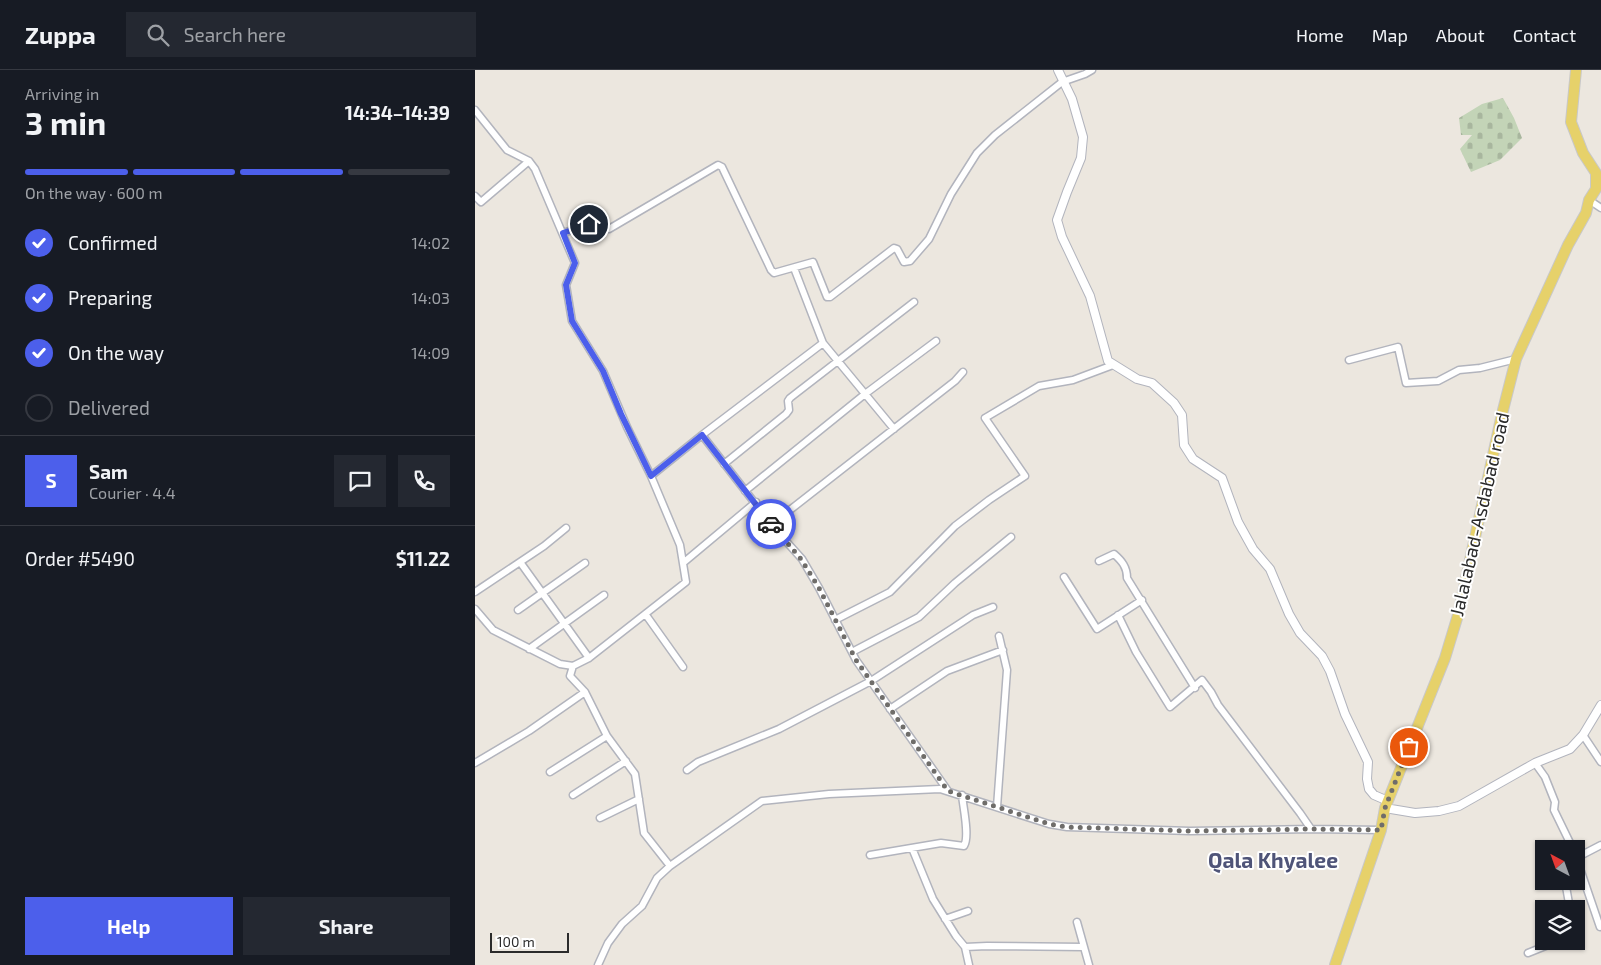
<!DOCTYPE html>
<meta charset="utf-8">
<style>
:root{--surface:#171b24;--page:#242831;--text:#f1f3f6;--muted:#9ea1a6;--line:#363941;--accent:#4c5feb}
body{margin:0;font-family:"Exo 2",sans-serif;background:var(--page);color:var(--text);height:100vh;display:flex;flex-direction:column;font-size:19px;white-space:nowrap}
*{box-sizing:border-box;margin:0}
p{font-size:16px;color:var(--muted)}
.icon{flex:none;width:28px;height:28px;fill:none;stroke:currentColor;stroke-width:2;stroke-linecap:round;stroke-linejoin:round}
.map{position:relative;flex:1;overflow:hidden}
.side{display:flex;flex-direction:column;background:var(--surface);width:475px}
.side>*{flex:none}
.needle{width:32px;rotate:319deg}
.tools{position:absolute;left:1060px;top:770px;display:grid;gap:10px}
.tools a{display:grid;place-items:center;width:50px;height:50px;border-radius:0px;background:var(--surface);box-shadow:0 1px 4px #0004;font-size:25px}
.scale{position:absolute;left:15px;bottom:12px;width:79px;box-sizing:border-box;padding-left:5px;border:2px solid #2b2b2b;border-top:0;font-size:14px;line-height:18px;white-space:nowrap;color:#2b2b2b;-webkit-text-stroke:4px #fff;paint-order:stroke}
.pin{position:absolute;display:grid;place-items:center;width:42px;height:42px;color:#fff;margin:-21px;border:2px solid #fff;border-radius:50%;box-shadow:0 1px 5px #0007}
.courier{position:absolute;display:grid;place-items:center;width:50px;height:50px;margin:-25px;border:4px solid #4c5feb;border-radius:50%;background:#fff;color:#222;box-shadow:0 1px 6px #0007}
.overview em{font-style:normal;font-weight:700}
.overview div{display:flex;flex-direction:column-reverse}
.overview{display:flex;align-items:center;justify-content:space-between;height:85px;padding:0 25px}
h1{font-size:32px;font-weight:700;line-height:38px}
.bar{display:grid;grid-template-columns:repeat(4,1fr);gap:8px 5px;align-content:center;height:60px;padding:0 25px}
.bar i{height:6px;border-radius:4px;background:var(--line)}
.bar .current{background:var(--accent)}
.bar p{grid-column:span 4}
.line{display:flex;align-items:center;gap:12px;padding:0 25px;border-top:1px solid var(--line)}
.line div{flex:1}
.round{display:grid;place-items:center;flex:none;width:52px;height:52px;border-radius:0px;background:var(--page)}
ol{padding:0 25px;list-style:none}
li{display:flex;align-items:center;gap:15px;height:55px}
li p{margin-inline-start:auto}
li .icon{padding:5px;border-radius:50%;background:var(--accent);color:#fff;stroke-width:4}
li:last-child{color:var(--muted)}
li i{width:28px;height:28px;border:2px solid var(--line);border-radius:50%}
.action{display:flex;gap:10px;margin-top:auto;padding:10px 25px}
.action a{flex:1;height:58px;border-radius:0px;background:var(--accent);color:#fff;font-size:20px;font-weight:700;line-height:58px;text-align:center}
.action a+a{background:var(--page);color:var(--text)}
header{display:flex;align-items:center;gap:30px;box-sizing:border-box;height:70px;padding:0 25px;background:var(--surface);border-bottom:1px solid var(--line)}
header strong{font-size:24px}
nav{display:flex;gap:28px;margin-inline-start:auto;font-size:18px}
.search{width:350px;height:45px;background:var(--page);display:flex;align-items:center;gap:12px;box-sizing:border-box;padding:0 18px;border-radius:0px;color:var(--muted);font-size:19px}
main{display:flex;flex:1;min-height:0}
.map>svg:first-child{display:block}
.cemetery{fill:url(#cemetery-stones)}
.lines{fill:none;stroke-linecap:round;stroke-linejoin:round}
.minor-casing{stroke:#b2b4bd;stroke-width:9}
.tertiary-casing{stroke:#b2b4bd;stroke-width:10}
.primary-casing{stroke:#c8c8c8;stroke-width:12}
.minor{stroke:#fff;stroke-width:6}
.tertiary{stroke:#fff;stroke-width:8}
.primary{stroke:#e6d16a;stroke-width:10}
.done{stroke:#6f6d6a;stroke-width:5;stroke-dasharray:0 9}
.route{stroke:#4c5feb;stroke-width:6}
.labels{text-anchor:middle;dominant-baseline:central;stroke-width:4;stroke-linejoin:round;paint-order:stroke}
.street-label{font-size:19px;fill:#2b2b2b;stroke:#fff}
.quarter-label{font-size:21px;font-weight:bold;fill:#4f5478;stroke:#fff}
</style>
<header>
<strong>Zuppa</strong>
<div class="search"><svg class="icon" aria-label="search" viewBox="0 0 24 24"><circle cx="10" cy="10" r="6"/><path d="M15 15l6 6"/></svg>Search here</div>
<nav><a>Home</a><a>Map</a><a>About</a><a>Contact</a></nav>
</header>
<main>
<section class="side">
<div class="overview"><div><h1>3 min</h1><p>Arriving in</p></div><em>14:34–14:39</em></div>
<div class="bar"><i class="current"></i><i class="current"></i><i class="current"></i><i></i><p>On the way · 600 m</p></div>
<ol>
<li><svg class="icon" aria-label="check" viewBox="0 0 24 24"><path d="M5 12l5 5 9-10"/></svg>Confirmed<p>14:02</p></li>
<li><svg class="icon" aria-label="check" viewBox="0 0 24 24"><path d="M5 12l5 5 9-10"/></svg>Preparing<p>14:03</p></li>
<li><svg class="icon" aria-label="check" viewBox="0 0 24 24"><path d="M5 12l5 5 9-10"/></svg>On the way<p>14:09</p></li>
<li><i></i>Delivered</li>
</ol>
<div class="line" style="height:90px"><b class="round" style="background:var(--accent);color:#fff">S</b><div><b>Sam</b><p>Courier · 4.4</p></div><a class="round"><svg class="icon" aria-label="chat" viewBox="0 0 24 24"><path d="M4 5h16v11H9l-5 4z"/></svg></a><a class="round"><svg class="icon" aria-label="phone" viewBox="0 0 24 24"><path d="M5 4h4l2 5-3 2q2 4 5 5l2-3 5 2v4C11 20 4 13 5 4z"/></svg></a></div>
<div class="line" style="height:65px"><div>Order #5490</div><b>$11.22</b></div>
<div class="action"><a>Help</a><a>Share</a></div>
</section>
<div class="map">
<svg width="1126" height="895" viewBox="0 0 1126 895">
<defs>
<pattern id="cemetery-stones" width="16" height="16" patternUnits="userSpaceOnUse" patternTransform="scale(1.25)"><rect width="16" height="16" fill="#c3d4b7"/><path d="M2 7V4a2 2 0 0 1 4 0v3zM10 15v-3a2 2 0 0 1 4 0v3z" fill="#a8b69e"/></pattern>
</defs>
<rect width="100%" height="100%" fill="#ece7df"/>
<path class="cemetery" d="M 1028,28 L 1039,48 L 1047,68 L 1025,90 L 996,102 L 985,79 L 997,65 L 986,65 L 984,48 L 1007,34 Z"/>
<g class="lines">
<defs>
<path id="minor" d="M 0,40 L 32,80 L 54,91 L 60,99 L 100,193 L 91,215 L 97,251 L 128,301 L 152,357 L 176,406 L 205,475 L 211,512 L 114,588 L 98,596 L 95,606 L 110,622 L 132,666 L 160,704 L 169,763 L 195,796
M 0,126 L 6,132 L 54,91
M 1114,130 L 1126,138
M 88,163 L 119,153 L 134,159 L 243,95 L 247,97 L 296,200 L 299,203 L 338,192 L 352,227 L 355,227 L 419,178 L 422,179 L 429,192 L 435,191 L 454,169 L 476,124 L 502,83 L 520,65 L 587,12 L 610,4 L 617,0
M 319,198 L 348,273 L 419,359
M 874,290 L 923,277 L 931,313 L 963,311 L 984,300 L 1005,298 L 1041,289
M 227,365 L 348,273
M 249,394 L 311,344 L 314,340 L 313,331 L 315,328 L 439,232
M 176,406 L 227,365 L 300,459 L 327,489 L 344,518 L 381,590 L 473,721
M 270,421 L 390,324 L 461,271
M 297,454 L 480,311 L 488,302
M 624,491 L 639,484 C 647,491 652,497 652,508 L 720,618
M 45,492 L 114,588
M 208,493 L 281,432
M 589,507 L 622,559 L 667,530
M 0,522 L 69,476 L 91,458
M 0,539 L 18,560 L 85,594 L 98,596
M 43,540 L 110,493
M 171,545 L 208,597
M 643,545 L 661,582 L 695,637 L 727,610 L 736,622 L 743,635 L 825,743 L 836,759
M 360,550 L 415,522 L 480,456 L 514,430 L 550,406 L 510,348 L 564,316 L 598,310 L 638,295
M 54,579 L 129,525
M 377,582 L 444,547 L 480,513 L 536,467
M 415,639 L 472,601 L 528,580
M 1108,665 L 1126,692
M 0,693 L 54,661 L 110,622
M 1060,693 L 1070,707 L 1080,732 L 1079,740 L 1098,779
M 212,700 L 223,692 L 304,659 L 396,611 L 498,545 L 518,537
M 75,702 L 132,666
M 98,725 L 151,691
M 522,737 L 532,600 L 524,566
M 125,748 L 164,729
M 437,778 L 458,829 L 481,866 L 490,877 L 494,895
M 395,785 L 466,773 L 489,776 C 495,766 488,737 487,725
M 1101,787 L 1125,857
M 1101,788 L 1126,775
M 1068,794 L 1069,793
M 1090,811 L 1095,839
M 470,849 L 493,841
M 602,852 L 614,895
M 490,877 L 512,876 L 609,877
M 1053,883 L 1083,871
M 123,895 L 133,873 L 147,854 L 167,836 L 182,808 L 195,796 L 287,731 L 354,724 L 465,719 L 574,754 L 592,757 L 715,761 L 836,759 L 906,760"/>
<path id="tertiary" d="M 583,0 L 597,29 L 608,67 L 606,88 L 592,122 L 582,150 L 587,167 L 615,226 L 633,291 L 662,309 L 677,313 L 699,333 L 707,345 L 709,375 L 718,389 L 747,408 L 763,452 L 778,479 L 795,499 L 814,544 L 825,563 L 847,586 L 855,601 L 870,644 L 893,692 L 892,709 L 894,719 L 899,725 L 913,731
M 910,738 L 940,743 L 964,741 L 984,736 L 1060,693 L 1095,679 L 1108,665 L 1126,635"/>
<path id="primary" d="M 860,895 L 906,760 L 910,738 L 970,588 L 983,545 L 1027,344 L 1041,289 L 1093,175 L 1111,143 L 1114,130 L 1121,119 L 1121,103 L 1108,83 L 1096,52 L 1101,0"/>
</defs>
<use href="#minor" class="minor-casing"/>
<use href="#tertiary" class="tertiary-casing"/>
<use href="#primary" class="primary-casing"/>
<use href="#minor" class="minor"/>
<use href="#tertiary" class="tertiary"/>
<use href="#primary" class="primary"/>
</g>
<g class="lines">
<path class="done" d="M 296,454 L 326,489 L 344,518 L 381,590 L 473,721 L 574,754 L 592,757 L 715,761 L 836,759 L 906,760 L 910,738 L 934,677"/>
<path class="route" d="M 114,154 L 88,163 L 100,193 L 91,215 L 97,251 L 128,301 L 146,344 L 176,406 L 227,365 L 296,454"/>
</g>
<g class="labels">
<g class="street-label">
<text transform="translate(1004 444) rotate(-77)">Jalalabad-Asdabad road</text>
</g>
<g class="quarter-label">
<text x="798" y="789">Qala Khyalee</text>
</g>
</g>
</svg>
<div class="tools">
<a><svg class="needle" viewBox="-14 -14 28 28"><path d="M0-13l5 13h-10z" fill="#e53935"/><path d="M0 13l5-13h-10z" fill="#9ea1a6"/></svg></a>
<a><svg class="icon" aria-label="layers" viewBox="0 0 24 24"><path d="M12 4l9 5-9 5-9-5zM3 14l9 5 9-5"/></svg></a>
</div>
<div class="scale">100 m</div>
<div class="pin" style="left:934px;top:677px;background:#ea580c"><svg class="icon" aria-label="bag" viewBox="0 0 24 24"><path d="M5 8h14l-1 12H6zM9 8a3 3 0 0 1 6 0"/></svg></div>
<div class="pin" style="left:114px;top:154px;background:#1f2937"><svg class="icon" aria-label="home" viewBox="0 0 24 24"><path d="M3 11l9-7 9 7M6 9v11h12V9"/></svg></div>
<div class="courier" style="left:296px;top:454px"><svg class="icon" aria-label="car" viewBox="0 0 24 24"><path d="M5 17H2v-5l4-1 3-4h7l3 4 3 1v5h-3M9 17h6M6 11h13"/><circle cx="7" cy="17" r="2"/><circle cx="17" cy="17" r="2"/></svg></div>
</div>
</main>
